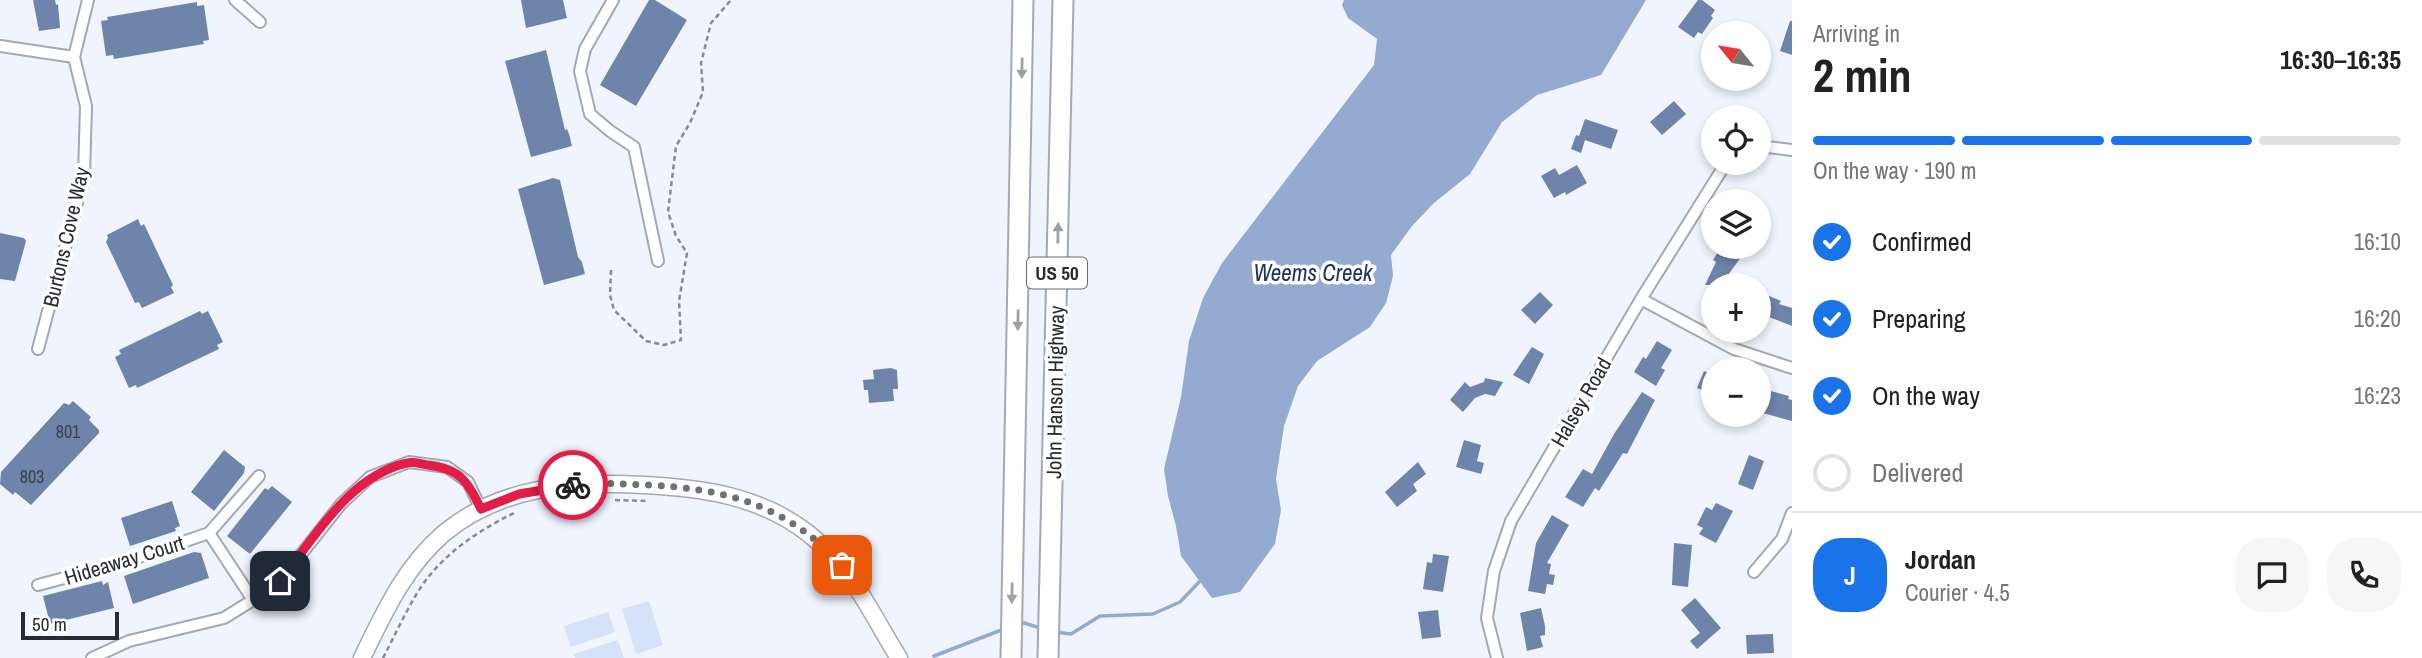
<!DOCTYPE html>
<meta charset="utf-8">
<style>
:root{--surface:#fff;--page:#f6f6f6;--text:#222;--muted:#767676;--line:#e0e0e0;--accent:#1a73e8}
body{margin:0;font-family:"Archivo Narrow",sans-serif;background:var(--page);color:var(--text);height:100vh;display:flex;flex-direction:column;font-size:26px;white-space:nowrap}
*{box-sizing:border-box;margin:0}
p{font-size:23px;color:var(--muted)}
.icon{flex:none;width:38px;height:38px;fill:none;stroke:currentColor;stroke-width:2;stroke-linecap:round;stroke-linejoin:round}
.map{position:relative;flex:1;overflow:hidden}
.sheet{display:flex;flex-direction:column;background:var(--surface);width:630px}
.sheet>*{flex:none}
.needle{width:46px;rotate:300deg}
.buttons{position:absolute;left:1701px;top:21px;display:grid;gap:14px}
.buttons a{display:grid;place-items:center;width:70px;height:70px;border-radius:50%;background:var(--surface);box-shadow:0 4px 10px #0003;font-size:35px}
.scale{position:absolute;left:21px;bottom:18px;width:98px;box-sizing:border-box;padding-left:7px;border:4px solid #292b30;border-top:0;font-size:19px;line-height:24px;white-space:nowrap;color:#292b30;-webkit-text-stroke:5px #fff;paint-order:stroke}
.pin{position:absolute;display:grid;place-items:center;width:60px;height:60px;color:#fff;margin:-30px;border-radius:14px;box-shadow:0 4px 10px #0006}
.courier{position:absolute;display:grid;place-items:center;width:70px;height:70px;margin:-35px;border:5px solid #e11d48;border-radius:50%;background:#fff;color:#222;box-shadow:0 2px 9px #0007}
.head em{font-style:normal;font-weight:800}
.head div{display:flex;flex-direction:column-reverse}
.head{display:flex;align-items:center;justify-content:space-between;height:119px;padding:0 21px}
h1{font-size:46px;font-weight:800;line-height:52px}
.bar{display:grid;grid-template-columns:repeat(4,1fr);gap:10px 7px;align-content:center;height:84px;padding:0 21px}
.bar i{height:9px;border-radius:5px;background:var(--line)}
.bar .active{background:var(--accent)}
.bar p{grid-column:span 4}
.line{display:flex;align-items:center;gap:18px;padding:0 21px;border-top:2px solid var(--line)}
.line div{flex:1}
.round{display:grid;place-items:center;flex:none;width:74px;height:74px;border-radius:28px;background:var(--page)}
ol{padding:0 21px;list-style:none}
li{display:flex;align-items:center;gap:21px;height:77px}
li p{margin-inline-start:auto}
li .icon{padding:7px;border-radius:50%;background:var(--accent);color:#fff;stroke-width:4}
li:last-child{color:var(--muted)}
li i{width:38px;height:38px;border:4px solid var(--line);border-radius:50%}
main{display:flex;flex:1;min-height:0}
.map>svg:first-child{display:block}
.green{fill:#d5e2fa}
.water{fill:#94aad1}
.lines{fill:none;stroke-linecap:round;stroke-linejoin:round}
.stream{stroke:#94aad1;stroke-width:3.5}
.building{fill:#6f84aa}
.street-casing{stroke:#a3a9b4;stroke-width:14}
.secondary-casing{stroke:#a3a9b4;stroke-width:19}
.highway-casing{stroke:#a3a9b4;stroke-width:23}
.path{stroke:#878a91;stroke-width:2.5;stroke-dasharray:5 3.5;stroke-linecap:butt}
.street{stroke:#fff;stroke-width:10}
.secondary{stroke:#fff;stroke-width:16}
.highway{stroke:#fff;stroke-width:19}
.oneway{fill:#9fa0a2}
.done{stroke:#6e7178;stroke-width:7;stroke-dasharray:0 12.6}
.route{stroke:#e11d48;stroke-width:9}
.labels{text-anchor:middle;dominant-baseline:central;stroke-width:7;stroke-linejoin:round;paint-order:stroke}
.number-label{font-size:18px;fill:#3a414e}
.shield{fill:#fff;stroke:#696b6e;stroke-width:2}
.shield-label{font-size:19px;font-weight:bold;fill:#292b30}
.street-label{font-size:21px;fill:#292b30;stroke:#fff}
.water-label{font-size:23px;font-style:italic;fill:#1b3465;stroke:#fff}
</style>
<main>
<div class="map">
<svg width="1792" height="658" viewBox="0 0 1792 658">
<rect width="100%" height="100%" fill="#eff4fe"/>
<path class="green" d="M 649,601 L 663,645 L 636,654 L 622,609 Z
M 608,612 L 615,632 L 571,647 L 564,626 Z
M 618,640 L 624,658 L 575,658 L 574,654 Z"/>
<path class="water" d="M 1344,0 L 1646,0 L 1601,75 L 1537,95 L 1502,122 L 1470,174 L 1434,203 L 1412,226 L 1391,255 L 1393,276 L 1386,303 L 1370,327 L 1317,361 L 1298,386 L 1284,426 L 1276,479 L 1281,510 L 1275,544 L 1240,592 L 1212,598 L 1181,556 L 1176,526 L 1168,496 L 1164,469 L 1181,397 L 1189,341 L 1203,298 L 1222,263 L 1374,65 L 1377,39 L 1348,18 L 1342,5 Z"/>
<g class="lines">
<path class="stream" d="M 1018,624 L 1021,622 L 1040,628
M 1055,632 L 1071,634 L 1100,616 L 1153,614 L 1180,602 L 1201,580
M 934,656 L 1004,629"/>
</g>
<path class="building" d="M 33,0 L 55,0 L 56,5 L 58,4 L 60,28 L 39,31 Z
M 521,0 L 563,0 L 567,18 L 526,28 Z
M 649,0 L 655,0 L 687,20 L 636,106 L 600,85 Z
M 1698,0 L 1702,0 L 1715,10 L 1711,16 L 1713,18 L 1702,34 L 1698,32 L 1694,38 L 1678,27 Z
M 197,2 L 197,6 L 204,5 L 209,40 L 203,41 L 204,44 L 114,59 L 113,55 L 106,56 L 101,21 L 108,20 L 107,17 Z
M 1790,21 L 1792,21 L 1792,55 L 1780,51 Z
M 546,50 L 565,130 L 567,129 L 569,134 L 572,146 L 531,157 L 505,61 Z
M 1674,101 L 1686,114 L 1662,135 L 1650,122 Z
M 1585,119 L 1618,130 L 1611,149 L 1585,140 L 1581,153 L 1571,149 L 1576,135 L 1579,136 Z
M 1577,165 L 1587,183 L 1566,195 L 1565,192 L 1554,198 L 1541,176 L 1555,168 L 1559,175 Z
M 553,178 L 560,180 L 578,257 L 582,262 L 585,274 L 544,285 L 518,189 Z
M 138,219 L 141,226 L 144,224 L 173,285 L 171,287 L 174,293 L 142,308 L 139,302 L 135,303 L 106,242 L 108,238 L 107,235 Z
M 0,233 L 24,238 L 26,241 L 15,281 L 0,279 Z
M 1721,247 L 1741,257 L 1721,285 L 1705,285 L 1716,262 L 1713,260 Z
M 1540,292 L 1553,305 L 1535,324 L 1521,310 Z
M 1759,292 L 1781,301 L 1779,304 L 1792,308 L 1792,326 L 1759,313 Z
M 200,311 L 202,314 L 208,311 L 223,342 L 217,345 L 219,349 L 137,388 L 136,385 L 129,388 L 115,357 L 121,354 L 119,350 Z
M 1657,341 L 1672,350 L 1661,368 L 1665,370 L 1656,386 L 1634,372 L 1643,357 L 1646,359 Z
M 1532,347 L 1544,354 L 1529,384 L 1513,375 Z
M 891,368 L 897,370 L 898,389 L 893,389 L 894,401 L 869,403 L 868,390 L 864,390 L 863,380 L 874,379 L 873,370 Z
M 1704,371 L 1713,375 L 1713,394 L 1697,388 Z
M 1485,378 L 1503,382 L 1495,396 L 1485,394 L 1475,398 L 1463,412 L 1450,400 L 1465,382 L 1470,387 L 1484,382 Z
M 1771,391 L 1789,396 L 1788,399 L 1792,400 L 1792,421 L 1763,413 L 1764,410 L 1759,409 L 1759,392 L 1770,395 Z
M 1642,392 L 1655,400 L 1627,454 L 1623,453 L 1599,491 L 1595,488 L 1583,507 L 1565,497 L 1583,469 L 1592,474 L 1614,434 Z
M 73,401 L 91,417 L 89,420 L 99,430 L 99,433 L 31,505 L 15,492 L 13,495 L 0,484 L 1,472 L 64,403 L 69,405 Z
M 1464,440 L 1481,445 L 1477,461 L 1484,463 L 1481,474 L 1456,467 Z
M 224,450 L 245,467 L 244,473 L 214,511 L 191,492 Z
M 1749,455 L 1764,461 L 1753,490 L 1738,484 Z
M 1418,462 L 1426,474 L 1413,484 L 1417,491 L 1397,507 L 1385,492 Z
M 272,486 L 292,502 L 250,554 L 227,536 L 265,488 L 268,490 Z
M 172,501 L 180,526 L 175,528 L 176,531 L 130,546 L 121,518 Z
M 1716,503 L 1733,511 L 1716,543 L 1699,534 L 1703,528 L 1697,525 L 1706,507 L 1712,510 Z
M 1552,515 L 1569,525 L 1547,563 L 1551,564 L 1549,574 L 1555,575 L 1553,585 L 1547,584 L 1545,594 L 1528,591 L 1536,543 Z
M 1674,543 L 1692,545 L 1688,587 L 1672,585 Z
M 194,552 L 201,553 L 209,578 L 133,604 L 124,576 Z
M 1433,554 L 1449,556 L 1443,592 L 1423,589 L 1427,562 L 1432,563 Z
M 102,581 L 103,585 L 108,582 L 114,608 L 50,624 L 43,596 Z
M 1695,598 L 1721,628 L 1697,649 L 1690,641 L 1700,633 L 1681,610 Z
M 1541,608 L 1545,626 L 1545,635 L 1540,636 L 1543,647 L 1527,651 L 1520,613 Z
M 1438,610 L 1441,637 L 1422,639 L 1418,612 Z
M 1773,634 L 1774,653 L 1747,654 L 1746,635 Z"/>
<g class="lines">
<defs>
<path id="street" d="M 235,0 L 260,22
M 613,0 L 585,49 L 580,71 L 590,114 L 610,131 L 634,147 L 658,261
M 0,46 L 74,57
M 1759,146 L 1792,150
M 1641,299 L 1734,349 L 1792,368
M 38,349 L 84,176 L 86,106 L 74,57 L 88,0
M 209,533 L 253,600
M 1754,572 L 1782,539 L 1792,513
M 38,585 L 125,562 L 209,533 L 259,476
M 92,658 L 129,641 L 224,618 L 253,600 L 280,581 L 341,504 L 370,477 L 409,462 L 447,467 L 468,482 L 481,509
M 1497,658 L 1487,618 L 1494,571 L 1511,521 L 1641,299 L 1726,163"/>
<path id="secondary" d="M 362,658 C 384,613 404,568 443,534 C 500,486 573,481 644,485 C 703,488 761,496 809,534 C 853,569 870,612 899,658"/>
<path id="highway" d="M 1011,658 L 1023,0
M 1048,658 L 1063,0"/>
</defs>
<use href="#street" class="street-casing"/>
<use href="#secondary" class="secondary-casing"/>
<use href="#highway" class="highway-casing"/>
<path class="path" d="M 611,270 L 610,295 L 614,310 L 646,341 L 664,345 L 681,340 L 679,301 L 687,253 L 676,236 L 668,212 L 676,146 L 690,123 L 703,92 L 701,63 L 711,23 L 731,0
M 615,500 L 647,501
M 383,658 C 394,637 404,615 416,595 C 438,557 477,531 516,512"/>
<use href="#street" class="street"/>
<use href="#secondary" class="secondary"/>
<use href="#highway" class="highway"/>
</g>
<defs><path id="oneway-solid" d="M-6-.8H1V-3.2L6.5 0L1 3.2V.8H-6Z" transform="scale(1.75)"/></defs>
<g class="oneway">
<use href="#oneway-solid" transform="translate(1022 68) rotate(91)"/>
<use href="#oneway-solid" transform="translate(1058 233) rotate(-89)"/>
<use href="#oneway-solid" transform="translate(1018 320) rotate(91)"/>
<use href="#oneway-solid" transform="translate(1012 593) rotate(91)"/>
</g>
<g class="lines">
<path class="done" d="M 573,485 C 598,482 623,484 649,485 C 728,489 787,506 842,565"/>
<path class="route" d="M 280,581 C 315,537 349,476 407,463 C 413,461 421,464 428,465 C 461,469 467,481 481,509 L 519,494 L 573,485"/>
</g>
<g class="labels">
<g class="number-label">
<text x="68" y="431">801</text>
<text x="32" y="476">803</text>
</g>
<rect class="shield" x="1027" y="257.5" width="60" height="31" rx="5"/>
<g class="shield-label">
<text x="1057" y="273">US 50</text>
</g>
<g class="street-label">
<text transform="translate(66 237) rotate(-77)">Burtons Cove Way</text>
<text transform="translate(1055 392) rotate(-89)">John Hanson Highway</text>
<text transform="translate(1581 402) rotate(-60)">Halsey Road</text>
<text transform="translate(124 560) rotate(-17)">Hideaway Court</text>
</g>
<g class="water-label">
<text x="1313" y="272">Weems Creek</text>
</g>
</g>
</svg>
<div class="buttons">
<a><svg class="needle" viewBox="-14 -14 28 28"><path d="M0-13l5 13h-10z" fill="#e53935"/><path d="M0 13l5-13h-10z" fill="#767676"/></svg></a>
<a><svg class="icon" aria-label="locate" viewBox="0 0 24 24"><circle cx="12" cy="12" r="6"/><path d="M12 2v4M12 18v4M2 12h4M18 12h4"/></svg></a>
<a><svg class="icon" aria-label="layers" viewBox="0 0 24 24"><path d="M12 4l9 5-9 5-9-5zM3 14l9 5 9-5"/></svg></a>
<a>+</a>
<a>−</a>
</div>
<div class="scale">50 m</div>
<div class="pin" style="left:842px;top:565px;background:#ea580c"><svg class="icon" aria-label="bag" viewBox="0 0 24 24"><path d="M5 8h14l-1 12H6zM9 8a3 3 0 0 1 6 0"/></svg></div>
<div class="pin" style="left:280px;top:581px;background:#1f2937"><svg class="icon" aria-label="home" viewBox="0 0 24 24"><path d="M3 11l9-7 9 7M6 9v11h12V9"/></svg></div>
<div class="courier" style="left:573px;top:485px"><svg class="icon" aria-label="bike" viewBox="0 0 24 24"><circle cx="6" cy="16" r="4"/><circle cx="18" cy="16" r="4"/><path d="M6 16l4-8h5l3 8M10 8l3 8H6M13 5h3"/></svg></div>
</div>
<section class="sheet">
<div class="head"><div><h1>2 min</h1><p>Arriving in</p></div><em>16:30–16:35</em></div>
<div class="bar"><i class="active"></i><i class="active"></i><i class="active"></i><i></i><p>On the way · 190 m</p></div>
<ol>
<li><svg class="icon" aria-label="check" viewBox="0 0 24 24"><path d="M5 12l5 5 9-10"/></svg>Confirmed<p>16:10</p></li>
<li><svg class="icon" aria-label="check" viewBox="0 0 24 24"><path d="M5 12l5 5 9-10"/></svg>Preparing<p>16:20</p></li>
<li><svg class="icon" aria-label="check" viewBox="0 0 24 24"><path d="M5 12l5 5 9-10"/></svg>On the way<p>16:23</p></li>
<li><i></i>Delivered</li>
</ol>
<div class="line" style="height:126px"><b class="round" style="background:var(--accent);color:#fff">J</b><div><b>Jordan</b><p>Courier · 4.5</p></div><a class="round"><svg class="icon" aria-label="chat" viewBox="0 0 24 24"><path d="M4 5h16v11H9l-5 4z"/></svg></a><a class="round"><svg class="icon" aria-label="phone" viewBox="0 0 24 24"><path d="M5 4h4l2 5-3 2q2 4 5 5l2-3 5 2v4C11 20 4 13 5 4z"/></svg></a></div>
</section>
</main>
